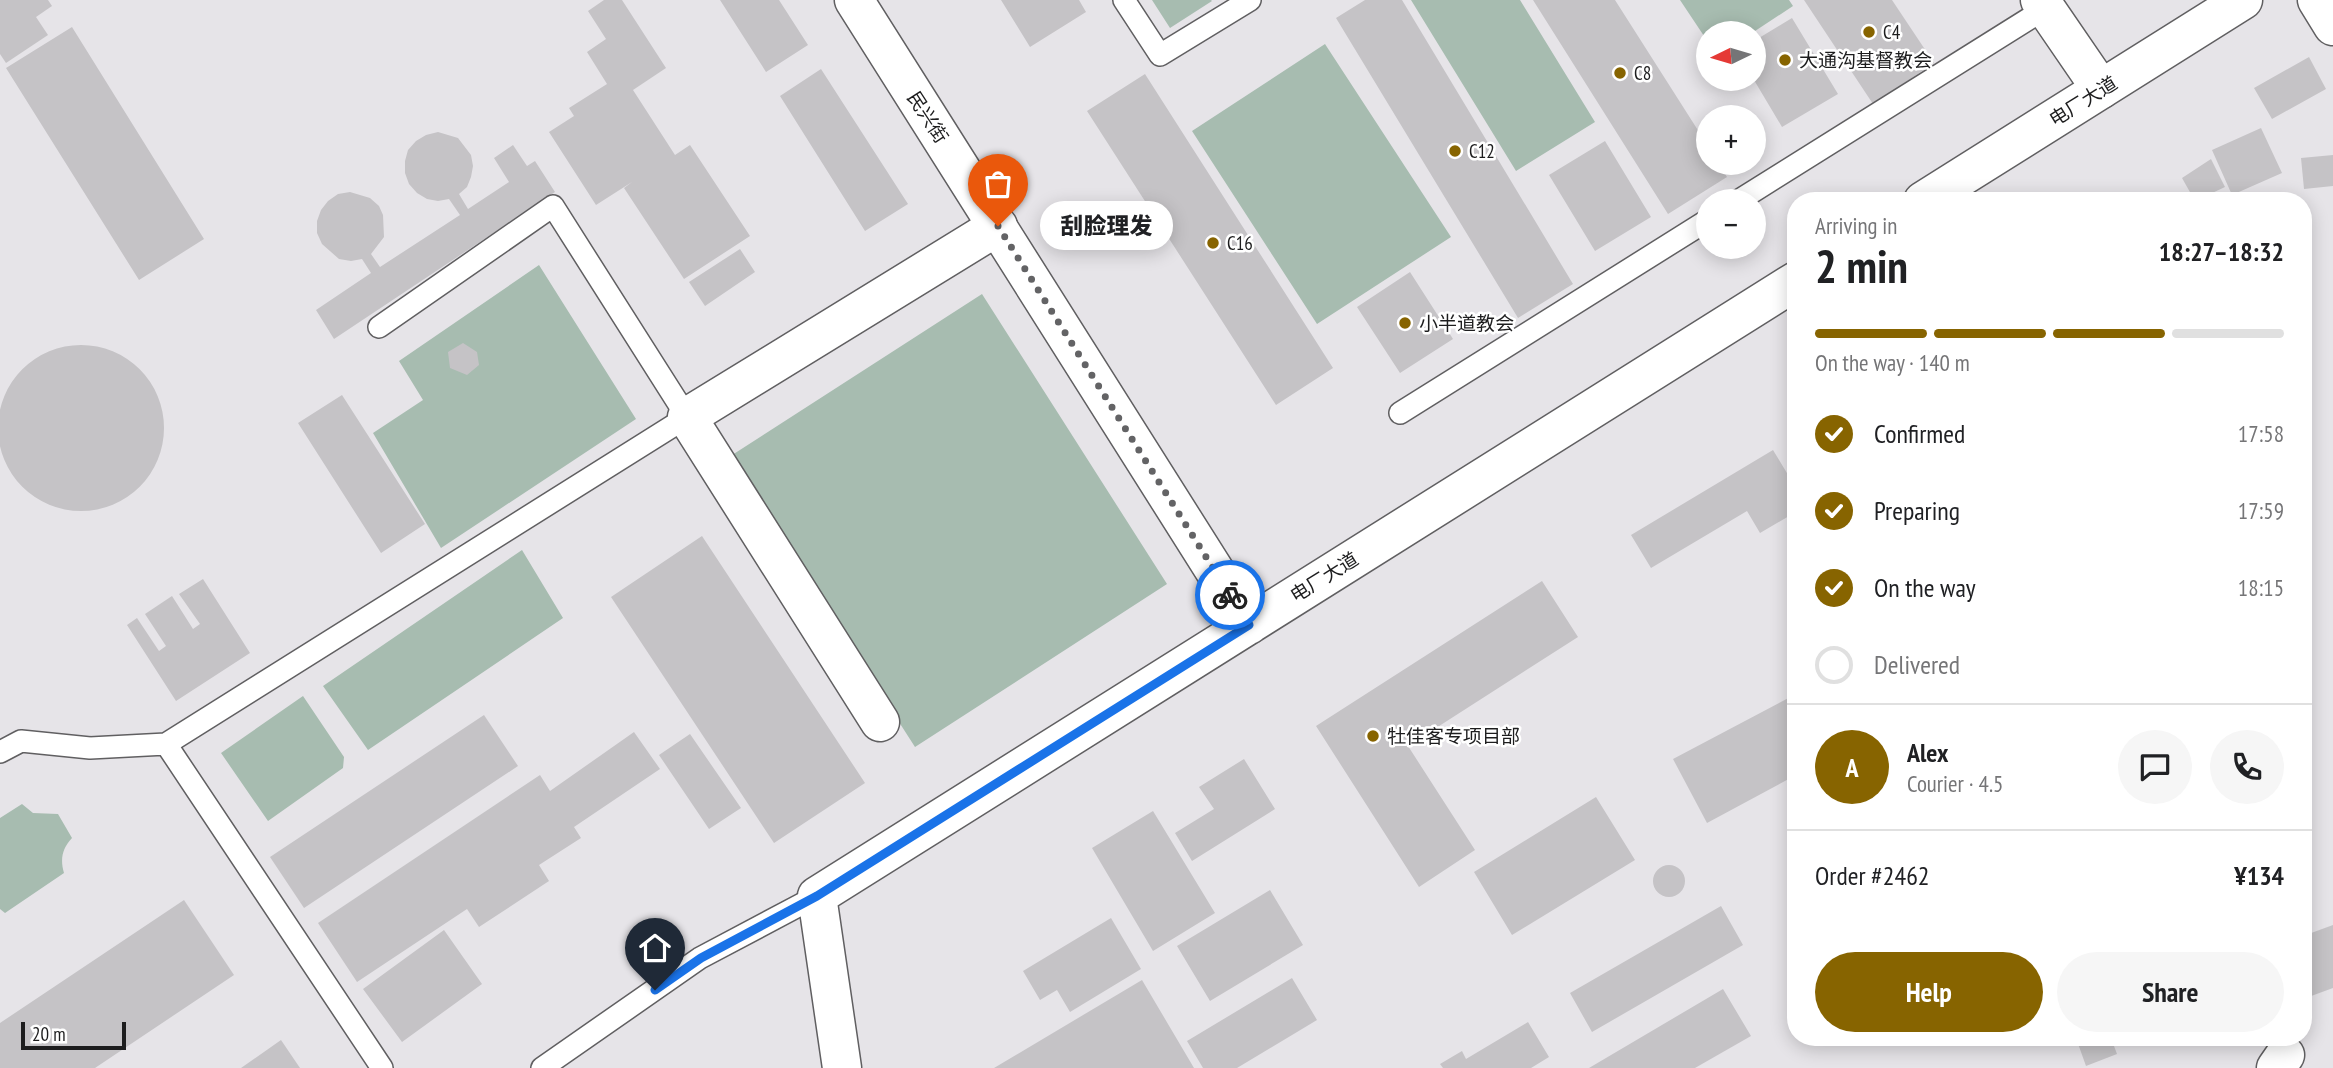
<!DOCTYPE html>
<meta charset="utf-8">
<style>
:root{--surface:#fff;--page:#f6f6f6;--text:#202124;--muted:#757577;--line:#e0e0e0;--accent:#876400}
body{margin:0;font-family:"PT Sans Narrow","Noto Sans SC",sans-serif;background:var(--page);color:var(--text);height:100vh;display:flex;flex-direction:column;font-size:26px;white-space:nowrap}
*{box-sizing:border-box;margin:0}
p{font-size:23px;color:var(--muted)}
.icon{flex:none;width:38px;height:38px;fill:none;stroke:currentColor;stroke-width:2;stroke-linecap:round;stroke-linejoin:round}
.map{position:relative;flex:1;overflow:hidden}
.side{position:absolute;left:1787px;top:192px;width:525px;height:854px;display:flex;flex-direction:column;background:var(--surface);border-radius:28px;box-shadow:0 4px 18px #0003}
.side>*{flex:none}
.needle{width:46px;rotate:265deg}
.fabs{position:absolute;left:1696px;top:21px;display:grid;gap:14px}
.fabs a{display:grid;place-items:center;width:70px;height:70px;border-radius:50%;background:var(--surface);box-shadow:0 4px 18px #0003;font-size:35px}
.scale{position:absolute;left:21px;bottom:18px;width:105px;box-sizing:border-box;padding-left:7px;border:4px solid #1d1d1e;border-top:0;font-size:19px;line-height:24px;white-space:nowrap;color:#1d1d1e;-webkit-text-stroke:5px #fff;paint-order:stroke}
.pin{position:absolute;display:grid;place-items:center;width:60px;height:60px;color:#fff;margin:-72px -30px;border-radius:50% 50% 50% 0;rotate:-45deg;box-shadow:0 0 7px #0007}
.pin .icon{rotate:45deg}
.courier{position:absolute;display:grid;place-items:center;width:70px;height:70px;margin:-35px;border:5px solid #1a73e8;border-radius:50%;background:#fff;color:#222;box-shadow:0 2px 9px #0007}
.bubble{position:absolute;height:49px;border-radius:24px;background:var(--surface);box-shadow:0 4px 18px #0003;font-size:23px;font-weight:800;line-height:49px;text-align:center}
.overview em{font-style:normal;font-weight:800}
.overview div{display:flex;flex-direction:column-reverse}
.overview{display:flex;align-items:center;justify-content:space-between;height:119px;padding:0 28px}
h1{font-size:46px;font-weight:800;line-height:52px}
.bar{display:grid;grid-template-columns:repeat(4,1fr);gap:10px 7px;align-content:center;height:84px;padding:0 28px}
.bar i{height:9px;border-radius:5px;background:var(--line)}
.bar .active{background:var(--accent)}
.bar p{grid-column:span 4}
.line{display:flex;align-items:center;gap:18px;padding:0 28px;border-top:2px solid var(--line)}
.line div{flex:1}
.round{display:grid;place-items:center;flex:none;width:74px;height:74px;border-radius:37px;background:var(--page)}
ol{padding:0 28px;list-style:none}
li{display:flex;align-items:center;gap:21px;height:77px}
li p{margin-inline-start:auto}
li .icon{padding:7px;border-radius:50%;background:var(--accent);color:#fff;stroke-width:4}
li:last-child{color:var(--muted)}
li i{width:38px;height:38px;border:4px solid var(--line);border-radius:50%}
.action{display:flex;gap:14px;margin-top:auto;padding:14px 28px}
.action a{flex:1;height:80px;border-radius:42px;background:var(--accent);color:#fff;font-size:28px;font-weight:800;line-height:80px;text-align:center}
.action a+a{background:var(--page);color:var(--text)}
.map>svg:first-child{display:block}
.green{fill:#a7bcb0}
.building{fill:#c5c3c6}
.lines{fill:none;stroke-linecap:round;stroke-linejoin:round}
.service-casing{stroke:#605f61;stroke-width:24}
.minor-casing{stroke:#605f61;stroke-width:41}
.tertiary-casing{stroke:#605f61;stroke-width:41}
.service{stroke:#fff;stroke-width:21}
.minor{stroke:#fff;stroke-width:38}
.tertiary{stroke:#fff;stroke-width:38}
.done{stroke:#636365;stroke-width:7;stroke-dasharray:0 12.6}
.route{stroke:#1a73e8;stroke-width:9}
.poi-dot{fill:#876400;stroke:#fff;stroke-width:2.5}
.labels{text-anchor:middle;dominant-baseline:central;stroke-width:5;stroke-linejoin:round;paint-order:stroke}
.poi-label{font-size:19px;fill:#1d1d1e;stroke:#fff;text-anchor:start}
.street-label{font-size:19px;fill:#1d1d1e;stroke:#fff}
</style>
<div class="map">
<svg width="2333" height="1068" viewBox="0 0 2333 1068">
<rect width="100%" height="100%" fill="#e6e4e8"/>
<path class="green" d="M 1152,0 L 1211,0 L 1212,1 L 1170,28 Z
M 1411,0 L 1520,0 L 1595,122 L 1516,171 Z
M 1680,0 L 1789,0 L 1793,6 L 1752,33 L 1708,33 L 1708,42 Z
M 1325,44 L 1451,237 L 1317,324 L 1192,131 Z
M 539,265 L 636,419 L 441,548 L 373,433 L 423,400 L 399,361 Z
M 982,294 L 1167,584 L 915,747 L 729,457 Z
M 522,550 L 563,618 L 368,750 L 323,686 Z
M 303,696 L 344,757 L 343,768 L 268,821 L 221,753 Z
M 22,804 L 33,813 L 58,814 L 72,838 C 62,849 60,859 64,873 L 5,913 L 0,909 L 0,818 Z"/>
<path class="building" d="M 0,0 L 48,0 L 52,6 L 36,17 L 48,35 L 6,63 L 0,54 Z
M 604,0 L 622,0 L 666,68 L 633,90 L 675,155 L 690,145 L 750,236 L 684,279 L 624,188 L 632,182 L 596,205 L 549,132 L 574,116 L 569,108 L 607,84 L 587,52 L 606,39 L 588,11 Z
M 720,0 L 779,0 L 808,45 L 766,72 Z
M 1001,0 L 1079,0 L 1086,12 L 1030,47 Z
M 1365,0 L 1402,0 L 1573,284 L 1518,318 L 1336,18 Z
M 1533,0 L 1615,0 L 1708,146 L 1708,163 L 1718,163 L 1727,177 L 1668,214 Z
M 1804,0 L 1892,0 L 1934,63 L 1873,104 Z
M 1792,18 L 1838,94 L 1782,127 L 1754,80 L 1754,41 Z
M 72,27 L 204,239 L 139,280 L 6,68 Z
M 2309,57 L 2326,89 L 2272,119 L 2254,88 Z
M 821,69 L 908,204 L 865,231 L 780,96 Z
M 1145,74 L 1333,368 L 1276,405 L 1087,111 Z
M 2261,128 L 2282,173 L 2232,195 L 2212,150 Z
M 438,132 L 458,138 L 471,155 L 473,166 L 471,177 L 467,187 L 459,194 L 468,209 L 509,182 L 494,158 L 513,145 L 527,166 L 535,161 L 555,192 L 334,339 L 316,310 L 371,273 L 362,259 L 351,261 L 339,259 L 322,244 L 317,233 L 317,221 L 321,210 L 328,201 L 338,194 L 350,192 L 370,198 L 379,206 L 383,215 L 384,237 L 371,254 L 380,267 L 460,215 L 449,199 L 438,201 L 427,199 L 417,193 L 409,184 L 405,173 L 405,161 L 408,150 L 416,141 L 426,135 Z
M 1605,141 L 1651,217 L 1595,251 L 1549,175 Z
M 2333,155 L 2333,186 L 2304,189 L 2301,158 Z
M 2211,159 L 2225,187 L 2195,201 L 2182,178 Z
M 740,249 L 755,272 L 705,306 L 689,282 Z
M 1410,272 L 1453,339 L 1400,373 L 1357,307 Z
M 463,343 L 477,352 L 479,365 L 467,375 L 450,368 L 448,352 Z
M-2 428a83 83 0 1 1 166 0a83 83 0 1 1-166 0Z
M 342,395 L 425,524 L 381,553 L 298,423 Z
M 1773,450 L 1796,488 L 1796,512 L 1760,533 L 1747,511 L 1651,568 L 1631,535 Z
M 702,536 L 865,783 L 774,843 L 611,597 Z
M 203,579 L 250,653 L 176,701 L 127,625 L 137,618 L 159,651 L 166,646 L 145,614 L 172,596 L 193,629 L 200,624 L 179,594 Z
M 1542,581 L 1578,637 L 1408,746 L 1475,850 L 1419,887 L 1316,726 Z
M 1796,694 L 1796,775 L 1707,823 L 1673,759 Z
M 484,715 L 518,766 L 304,908 L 270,857 Z
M 634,732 L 660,769 L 574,827 L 581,838 L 539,865 L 549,881 L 479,927 L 467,909 L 357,982 L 318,923 L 540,775 L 550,791 Z
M 690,734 L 741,808 L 709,829 L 659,755 Z
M 1244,759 L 1275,809 L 1192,861 L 1175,833 L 1214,809 L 1199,787 Z
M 1596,797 L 1635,860 L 1512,935 L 1474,872 Z
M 1153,811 L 1215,913 L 1153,951 L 1092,848 Z
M1653 881a16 16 0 1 1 32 0a16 16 0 1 1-32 0Z
M 1270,890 L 1303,945 L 1210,1001 L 1177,946 Z
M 184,900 L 234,975 L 95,1068 L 0,1068 L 0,1023 Z
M 1721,906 L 1743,945 L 1592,1032 L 1570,993 Z
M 1111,918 L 1141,969 L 1070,1012 L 1057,990 L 1040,1000 L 1023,971 Z
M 2333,925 L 2333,988 L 2303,999 L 2303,936 Z
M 444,930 L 482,984 L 402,1042 L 363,989 Z
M 1292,978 L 1317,1020 L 1237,1068 L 1203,1068 L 1187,1041 Z
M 1142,980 L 1194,1068 L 994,1068 Z
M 1723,989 L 1751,1036 L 1695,1068 L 1589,1068 Z
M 1528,1022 L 1549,1057 L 1531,1068 L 1443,1068 L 1440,1064 L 1462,1051 L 1466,1059 Z
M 2076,1038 L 2111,1038 L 2117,1054 L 2086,1066 Z
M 281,1040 L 300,1068 L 241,1068 Z"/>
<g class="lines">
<defs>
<path id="service" d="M 1124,0 L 1160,55 L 1250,0
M 1738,201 L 2046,8
M 1400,413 L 1708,220
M 166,744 L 382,1068
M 0,752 L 21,741 L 90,748 L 166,744 L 687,417 L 553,206 L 379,327
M 542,1068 L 700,958 L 817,896"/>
<path id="minor" d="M 2040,0 L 2101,89
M 2317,0 L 2333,26
M 880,722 L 687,417 L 998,226
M 2276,1068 L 2285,1055"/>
<path id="tertiary" d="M 854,0 L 1249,625
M 1923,201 L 2243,0
M 842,1068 L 817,896 L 1796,281"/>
</defs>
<use href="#service" class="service-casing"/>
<use href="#minor" class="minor-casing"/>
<use href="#tertiary" class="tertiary-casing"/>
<use href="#service" class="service"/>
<use href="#minor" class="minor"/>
<use href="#tertiary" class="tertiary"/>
</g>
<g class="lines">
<path class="done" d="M 998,226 L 1230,595"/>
<path class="route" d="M 655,990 L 701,958 L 817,896 L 1249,625 L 1230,595"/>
</g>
<g class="poi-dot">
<circle cx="1869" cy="32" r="7"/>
<circle cx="1785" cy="60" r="7"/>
<circle cx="1620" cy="73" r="7"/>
<circle cx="1455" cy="151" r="7"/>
<circle cx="1213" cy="243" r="7"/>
<circle cx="1405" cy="323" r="7"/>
<circle cx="1373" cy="736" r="7"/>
</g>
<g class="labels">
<g class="poi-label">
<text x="1883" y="32">C4</text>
<text x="1799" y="60">大通沟基督教会</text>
<text x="1634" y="73">C8</text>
<text x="1469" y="151">C12</text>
<text x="1227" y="243">C16</text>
<text x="1419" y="323">小半道教会</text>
<text x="1387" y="736">牡佳客专项目部</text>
</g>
<g class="street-label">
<text transform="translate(2083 101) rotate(-32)">电厂大道</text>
<text transform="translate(928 117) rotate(57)">民兴街</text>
<text transform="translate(1324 577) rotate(-32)">电厂大道</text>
</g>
</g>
</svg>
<div class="fabs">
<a><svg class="needle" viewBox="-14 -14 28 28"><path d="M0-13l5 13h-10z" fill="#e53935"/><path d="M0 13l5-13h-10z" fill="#757577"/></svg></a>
<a>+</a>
<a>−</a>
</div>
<div class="scale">20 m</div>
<div class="pin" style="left:998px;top:226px;background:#ea580c"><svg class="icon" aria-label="bag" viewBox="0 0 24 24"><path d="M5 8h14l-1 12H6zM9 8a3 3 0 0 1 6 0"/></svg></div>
<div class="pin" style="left:655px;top:990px;background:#1f2937"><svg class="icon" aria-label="home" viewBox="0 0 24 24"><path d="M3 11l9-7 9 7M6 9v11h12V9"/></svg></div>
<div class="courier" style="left:1230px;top:595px"><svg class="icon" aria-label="bike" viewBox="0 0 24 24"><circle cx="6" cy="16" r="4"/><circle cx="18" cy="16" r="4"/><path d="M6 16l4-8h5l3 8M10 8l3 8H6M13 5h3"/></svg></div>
<div class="bubble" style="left:1040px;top:201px;width:133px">刮脸理发</div>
<section class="side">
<div class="overview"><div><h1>2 min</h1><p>Arriving in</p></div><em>18:27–18:32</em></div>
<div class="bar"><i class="active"></i><i class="active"></i><i class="active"></i><i></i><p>On the way · 140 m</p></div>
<ol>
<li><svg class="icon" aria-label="check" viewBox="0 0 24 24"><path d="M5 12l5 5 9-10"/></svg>Confirmed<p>17:58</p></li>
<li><svg class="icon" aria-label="check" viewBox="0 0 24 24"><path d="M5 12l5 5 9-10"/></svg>Preparing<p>17:59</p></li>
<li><svg class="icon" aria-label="check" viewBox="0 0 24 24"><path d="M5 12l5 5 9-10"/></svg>On the way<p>18:15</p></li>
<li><i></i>Delivered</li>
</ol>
<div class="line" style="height:126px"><b class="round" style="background:var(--accent);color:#fff">A</b><div><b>Alex</b><p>Courier · 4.5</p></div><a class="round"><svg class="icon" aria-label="chat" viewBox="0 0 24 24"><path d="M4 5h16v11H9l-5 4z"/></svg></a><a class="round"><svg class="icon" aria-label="phone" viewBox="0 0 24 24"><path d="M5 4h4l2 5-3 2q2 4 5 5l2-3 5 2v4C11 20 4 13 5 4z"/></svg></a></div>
<div class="line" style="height:91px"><div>Order #2462</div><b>¥134</b></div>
<div class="action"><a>Help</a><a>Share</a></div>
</section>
</div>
